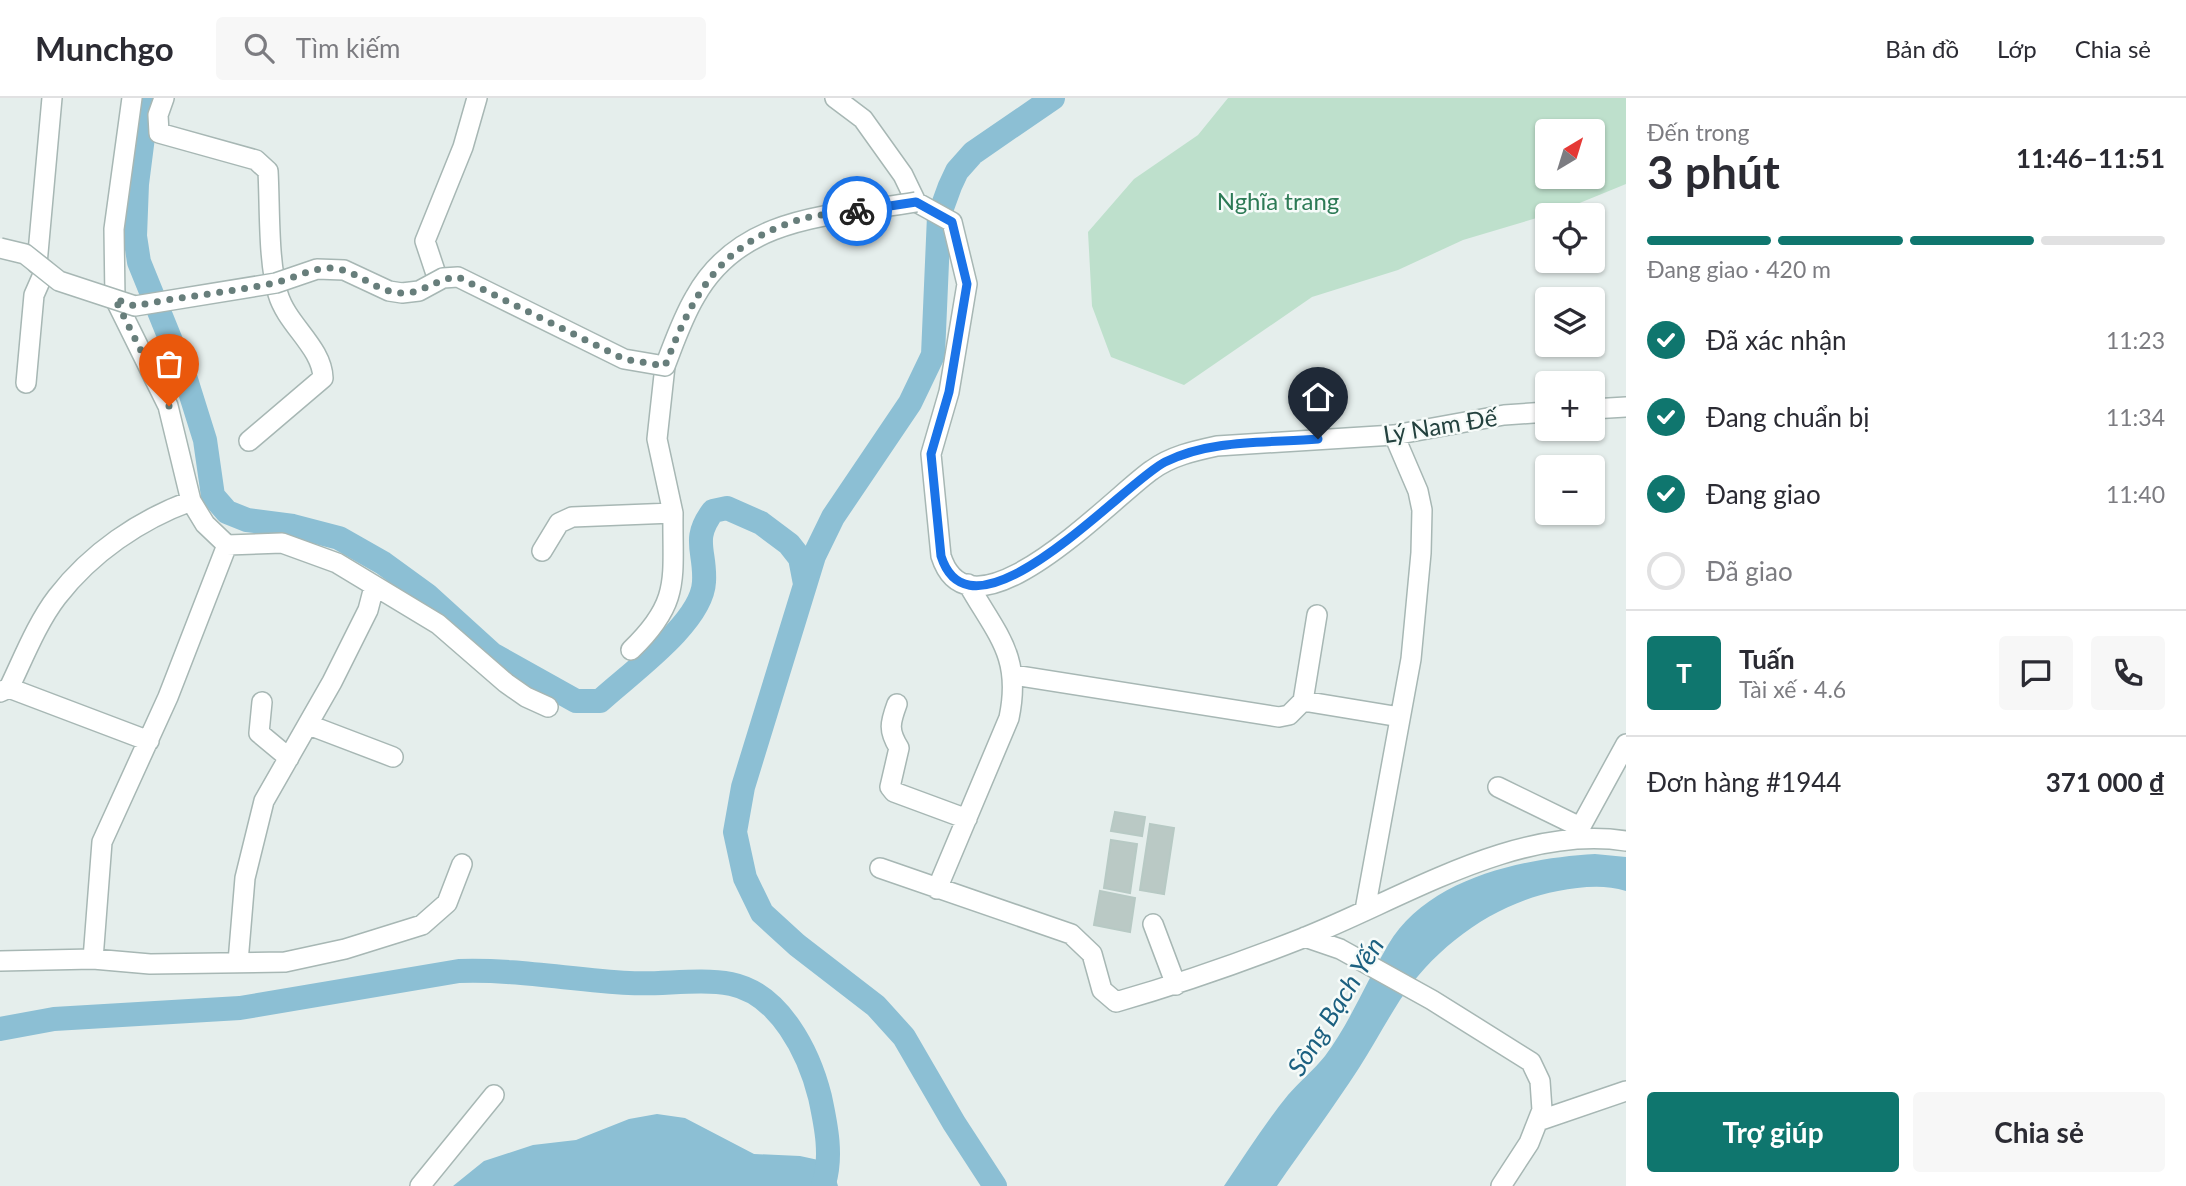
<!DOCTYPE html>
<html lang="vi">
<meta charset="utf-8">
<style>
:root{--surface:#fff;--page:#f7f7f7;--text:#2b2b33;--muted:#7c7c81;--line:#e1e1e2;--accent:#0f766e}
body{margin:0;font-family:Lato,sans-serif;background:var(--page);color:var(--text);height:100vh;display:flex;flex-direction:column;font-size:26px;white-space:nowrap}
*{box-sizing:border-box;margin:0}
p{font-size:23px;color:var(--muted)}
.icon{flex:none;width:38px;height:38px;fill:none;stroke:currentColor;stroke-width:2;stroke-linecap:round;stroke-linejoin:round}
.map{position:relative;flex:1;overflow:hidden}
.drawer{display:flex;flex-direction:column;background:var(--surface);width:560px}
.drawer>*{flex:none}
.needle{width:46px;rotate:38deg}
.buttons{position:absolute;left:1535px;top:21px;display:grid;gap:14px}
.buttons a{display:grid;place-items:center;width:70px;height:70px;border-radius:7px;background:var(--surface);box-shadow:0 2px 5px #0004;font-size:35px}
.pin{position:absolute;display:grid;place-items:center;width:60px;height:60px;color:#fff;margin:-72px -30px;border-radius:50% 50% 50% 0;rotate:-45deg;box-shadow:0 0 7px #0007}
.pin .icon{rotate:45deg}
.courier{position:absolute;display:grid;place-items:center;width:70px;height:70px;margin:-35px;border:5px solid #1a73e8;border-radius:50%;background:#fff;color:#222;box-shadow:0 2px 9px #0007}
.summary em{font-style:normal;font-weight:700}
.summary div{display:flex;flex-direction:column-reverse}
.summary{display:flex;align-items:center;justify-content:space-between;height:119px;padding:0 21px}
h1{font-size:46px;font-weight:700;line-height:52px}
.bar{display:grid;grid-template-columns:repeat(4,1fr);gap:10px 7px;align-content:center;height:84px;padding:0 21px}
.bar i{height:9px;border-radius:5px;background:var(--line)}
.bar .selected{background:var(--accent)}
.bar p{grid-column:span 4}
.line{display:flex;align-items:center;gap:18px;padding:0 21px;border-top:2px solid var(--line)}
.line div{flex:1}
.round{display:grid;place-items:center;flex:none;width:74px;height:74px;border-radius:7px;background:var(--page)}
ol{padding:0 21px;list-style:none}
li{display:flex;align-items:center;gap:21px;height:77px}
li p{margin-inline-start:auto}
li .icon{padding:7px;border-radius:50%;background:var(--accent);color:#fff;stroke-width:4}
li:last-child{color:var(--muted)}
li i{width:38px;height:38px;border:4px solid var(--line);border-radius:50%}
.cta{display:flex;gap:14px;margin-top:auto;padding:14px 21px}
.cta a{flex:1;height:80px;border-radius:7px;background:var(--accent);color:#fff;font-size:28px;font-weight:700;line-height:80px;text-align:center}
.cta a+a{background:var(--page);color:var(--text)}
header{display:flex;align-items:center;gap:42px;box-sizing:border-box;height:98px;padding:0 35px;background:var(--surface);border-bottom:2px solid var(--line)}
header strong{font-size:33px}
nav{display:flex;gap:38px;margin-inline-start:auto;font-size:24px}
.search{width:490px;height:63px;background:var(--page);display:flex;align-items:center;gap:18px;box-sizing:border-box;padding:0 24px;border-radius:7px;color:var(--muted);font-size:26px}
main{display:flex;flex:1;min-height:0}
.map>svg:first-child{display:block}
.green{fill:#bee0cc;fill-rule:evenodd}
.water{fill:#8cbfd4}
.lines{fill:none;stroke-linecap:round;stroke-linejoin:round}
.river{stroke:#8cbfd4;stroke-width:24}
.building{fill:#bac9c5;stroke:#b7c9c4;stroke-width:2}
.minor-casing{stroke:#a7b7b4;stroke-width:22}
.minor{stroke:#fff;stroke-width:19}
.minor-bridge-casing{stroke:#a7b7b4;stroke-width:22;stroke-linecap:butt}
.minor-bridge{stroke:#fff;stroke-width:19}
.done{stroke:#677e7b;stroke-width:7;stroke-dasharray:0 12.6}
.route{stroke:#1a73e8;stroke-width:9}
.labels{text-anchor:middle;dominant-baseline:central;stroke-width:5;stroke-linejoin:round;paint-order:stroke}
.park-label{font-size:24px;fill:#2c7a55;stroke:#f6fbf9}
.street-label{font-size:24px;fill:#23413e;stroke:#f6fbf9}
.water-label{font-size:26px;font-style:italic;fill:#1b6080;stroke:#f6fbf9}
</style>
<header>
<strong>Munchgo</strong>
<div class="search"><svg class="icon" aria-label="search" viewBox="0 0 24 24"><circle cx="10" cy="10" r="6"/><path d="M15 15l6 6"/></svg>Tìm kiếm</div>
<nav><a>Bản đồ</a><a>Lớp</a><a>Chia sẻ</a></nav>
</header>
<main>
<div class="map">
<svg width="1626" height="1088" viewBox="0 0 1626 1088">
<rect width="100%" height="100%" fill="#e5eeec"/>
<path class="green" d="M 1228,0 L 1626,0 L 1626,86 L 1560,113 L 1463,142 L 1398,172 L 1312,199 L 1184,287 L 1111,259 L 1092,208 L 1088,134 L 1134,81 L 1198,37 ZM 1547,33 L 1592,33 L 1592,79 L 1547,79 Z"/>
<path class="water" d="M 1595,756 L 1626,759 L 1626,793 C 1603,786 1581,789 1558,793 C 1494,805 1436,848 1400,902 C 1386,924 1373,948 1359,970 C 1333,1010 1304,1049 1277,1088 L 1224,1088 C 1245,1057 1265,1025 1288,997 C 1300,983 1314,972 1325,958 C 1351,923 1366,884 1388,847 C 1427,780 1524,760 1595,756 Z
M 657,1016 L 685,1020 L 754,1056 L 800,1058 L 823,1063 L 834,1075 L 838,1088 L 453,1088 L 484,1063 L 533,1047 L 576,1042 L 629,1021 Z"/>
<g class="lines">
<path class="river" d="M 148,0 L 137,86 L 135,138 L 139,164 L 184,275 L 205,342 L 213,398 L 227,414 L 247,422 L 293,428 L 339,440 L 383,465 L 427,497 L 492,556 L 576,603 L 600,603 C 629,576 702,525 704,484 C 706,453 691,442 713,413 L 727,410 L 761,425 L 789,446 L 800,460 L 805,486
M 0,931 L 54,921 L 240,910 L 459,873 C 516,871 572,882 629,885 C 662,887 699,880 731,886 C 780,896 809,955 820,999 C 826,1027 833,1060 823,1088
M 995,1088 L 954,1025 L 904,939 L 876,908 L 797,847 L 762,815 L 745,780 L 735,734 L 743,689 L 814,458 L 833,419 L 910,305 L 933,257 L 939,118 L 950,88 L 957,73 L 973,55 L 1053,0"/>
</g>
<path class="building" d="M 1115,714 L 1145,719 L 1142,738 L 1111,733 Z
M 1150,726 L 1174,730 L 1164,796 L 1140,792 Z
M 1111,742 L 1137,746 L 1130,795 L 1104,790 Z
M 1100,793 L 1135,800 L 1130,834 L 1094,827 Z"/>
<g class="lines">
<defs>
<path id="minor" d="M 132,0 L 114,131 L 115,201 L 168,308 L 191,403 L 205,426 L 227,447 L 282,445 L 337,465 L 438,526 L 506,585 L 526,599 L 548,609
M 164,0 L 158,17 L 159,35 L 256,62 L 268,73 C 270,108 268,164 278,196 C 287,227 322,249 323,280 L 249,343
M 835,0 L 863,21 L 903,77 L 916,104 L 952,124 L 967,186 L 949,294 L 931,356 L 941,458 C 971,553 1117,395 1152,372 C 1171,358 1194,353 1217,348 L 1394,337 L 1504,317 L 1547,314
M 37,166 L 52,0
M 438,182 L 425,143 L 463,49 L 477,0
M 26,285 L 34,197 L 45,172
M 1592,311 L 1626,309
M 542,453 L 559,425 L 572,419 L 673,415 L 657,341 L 665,268
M 1317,517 L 1303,603 L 1400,619
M 631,552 C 682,503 672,480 673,415
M 1013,577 L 1279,619 L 1289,617 L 1303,603
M 9,590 L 149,643
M 0,594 L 9,590 C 23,561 37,525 57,499 C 91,455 139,422 191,403
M 262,604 L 259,635 L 289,660
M 897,606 C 890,625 888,632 899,650 L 890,689 L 894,694 L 967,721
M 309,627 L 393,659
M 1498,689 L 1580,729
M 1574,741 L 1626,646
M 880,770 L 1071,836 L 1092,856 L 1102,892 L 1116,904 C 1179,886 1242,864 1303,840 C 1402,801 1517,726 1626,743
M 937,791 L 1009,620 C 1022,558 997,537 968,486
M 1365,812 L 1411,561 L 1421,455 L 1422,412 L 1418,393 L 1394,337
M 1153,826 L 1176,887
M 1305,839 L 1340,851 L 1432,902 L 1531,964 L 1540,983 L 1542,1012 L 1529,1045 L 1501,1088
M 93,861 L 102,744 L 168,599 L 227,447
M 0,863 L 93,861 L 150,866 L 285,864 L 345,851 L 422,827 L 447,805 L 462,766
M 238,864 L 245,780 L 264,703 L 332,584 L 368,512 L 374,489
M 1538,1023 L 1626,993
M 420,1088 L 494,997"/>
</defs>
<use href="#minor" class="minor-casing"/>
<use href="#minor" class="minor"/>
<defs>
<path id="minor-bridge" d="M 0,150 L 25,156 L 59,183 L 135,208 L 276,185 L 317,171 L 344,172 L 389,193 L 402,195 L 419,193 L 443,180 L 458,179 L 624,261 L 665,268 C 674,245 682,221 695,199 C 741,116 834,118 916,104"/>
</defs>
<use href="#minor-bridge" class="minor-bridge-casing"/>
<use href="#minor-bridge" class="minor-bridge"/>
</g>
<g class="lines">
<path class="done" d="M 169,308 L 115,201 L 135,208 C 181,198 228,195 274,185 C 293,181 311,170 331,170 C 357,171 376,195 402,195 C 422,196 437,180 458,179 L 624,261 L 665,268 C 693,196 719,147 798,122 C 816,116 838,116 857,113"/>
<path class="route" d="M 857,113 L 916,104 L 952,124 L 967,186 L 949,294 L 931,356 L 941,458 C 972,556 1127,382 1165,364 C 1211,341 1268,345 1318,341"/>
</g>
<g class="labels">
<g class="park-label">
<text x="1278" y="102">Nghĩa trang</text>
</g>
<g class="street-label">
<text transform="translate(1440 327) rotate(-9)">Lý Nam Đế</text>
</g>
<g class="water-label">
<text transform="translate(1335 908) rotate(-58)">Sông Bạch Yến</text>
</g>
</g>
</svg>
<div class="buttons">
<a><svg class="needle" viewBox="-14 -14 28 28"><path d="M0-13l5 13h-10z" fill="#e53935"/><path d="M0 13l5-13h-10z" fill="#7c7c81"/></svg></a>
<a><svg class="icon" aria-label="locate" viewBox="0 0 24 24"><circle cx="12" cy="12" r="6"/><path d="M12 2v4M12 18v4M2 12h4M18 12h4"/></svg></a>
<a><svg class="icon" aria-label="layers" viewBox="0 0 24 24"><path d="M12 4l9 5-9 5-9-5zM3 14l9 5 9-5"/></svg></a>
<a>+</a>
<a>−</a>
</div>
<div class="pin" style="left:169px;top:308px;background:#ea580c"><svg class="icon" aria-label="bag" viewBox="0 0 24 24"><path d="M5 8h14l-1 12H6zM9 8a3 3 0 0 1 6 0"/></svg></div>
<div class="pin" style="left:1318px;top:341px;background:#1f2937"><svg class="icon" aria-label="home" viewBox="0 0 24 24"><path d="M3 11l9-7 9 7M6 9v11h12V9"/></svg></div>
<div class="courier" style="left:857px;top:113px"><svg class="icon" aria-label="bike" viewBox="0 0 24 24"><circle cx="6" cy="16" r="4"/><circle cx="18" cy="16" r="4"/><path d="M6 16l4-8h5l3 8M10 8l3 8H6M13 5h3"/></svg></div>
</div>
<section class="drawer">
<div class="summary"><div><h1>3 phút</h1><p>Đến trong</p></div><em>11:46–11:51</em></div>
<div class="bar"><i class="selected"></i><i class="selected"></i><i class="selected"></i><i></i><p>Đang giao · 420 m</p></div>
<ol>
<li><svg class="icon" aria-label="check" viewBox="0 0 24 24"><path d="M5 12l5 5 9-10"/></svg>Đã xác nhận<p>11:23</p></li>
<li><svg class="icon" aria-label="check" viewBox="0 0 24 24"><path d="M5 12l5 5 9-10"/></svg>Đang chuẩn bị<p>11:34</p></li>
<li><svg class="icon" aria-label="check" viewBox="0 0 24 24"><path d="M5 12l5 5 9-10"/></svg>Đang giao<p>11:40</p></li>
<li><i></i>Đã giao</li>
</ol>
<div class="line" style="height:126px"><b class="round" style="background:var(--accent);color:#fff">T</b><div><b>Tuấn</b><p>Tài xế · 4.6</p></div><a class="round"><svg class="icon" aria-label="chat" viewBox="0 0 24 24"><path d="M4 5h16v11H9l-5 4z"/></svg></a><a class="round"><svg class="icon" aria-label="phone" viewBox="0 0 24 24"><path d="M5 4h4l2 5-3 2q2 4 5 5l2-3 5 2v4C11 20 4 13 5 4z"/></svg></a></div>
<div class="line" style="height:91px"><div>Đơn hàng #1944</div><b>371 000 ₫</b></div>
<div class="cta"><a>Trợ giúp</a><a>Chia sẻ</a></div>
</section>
</main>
